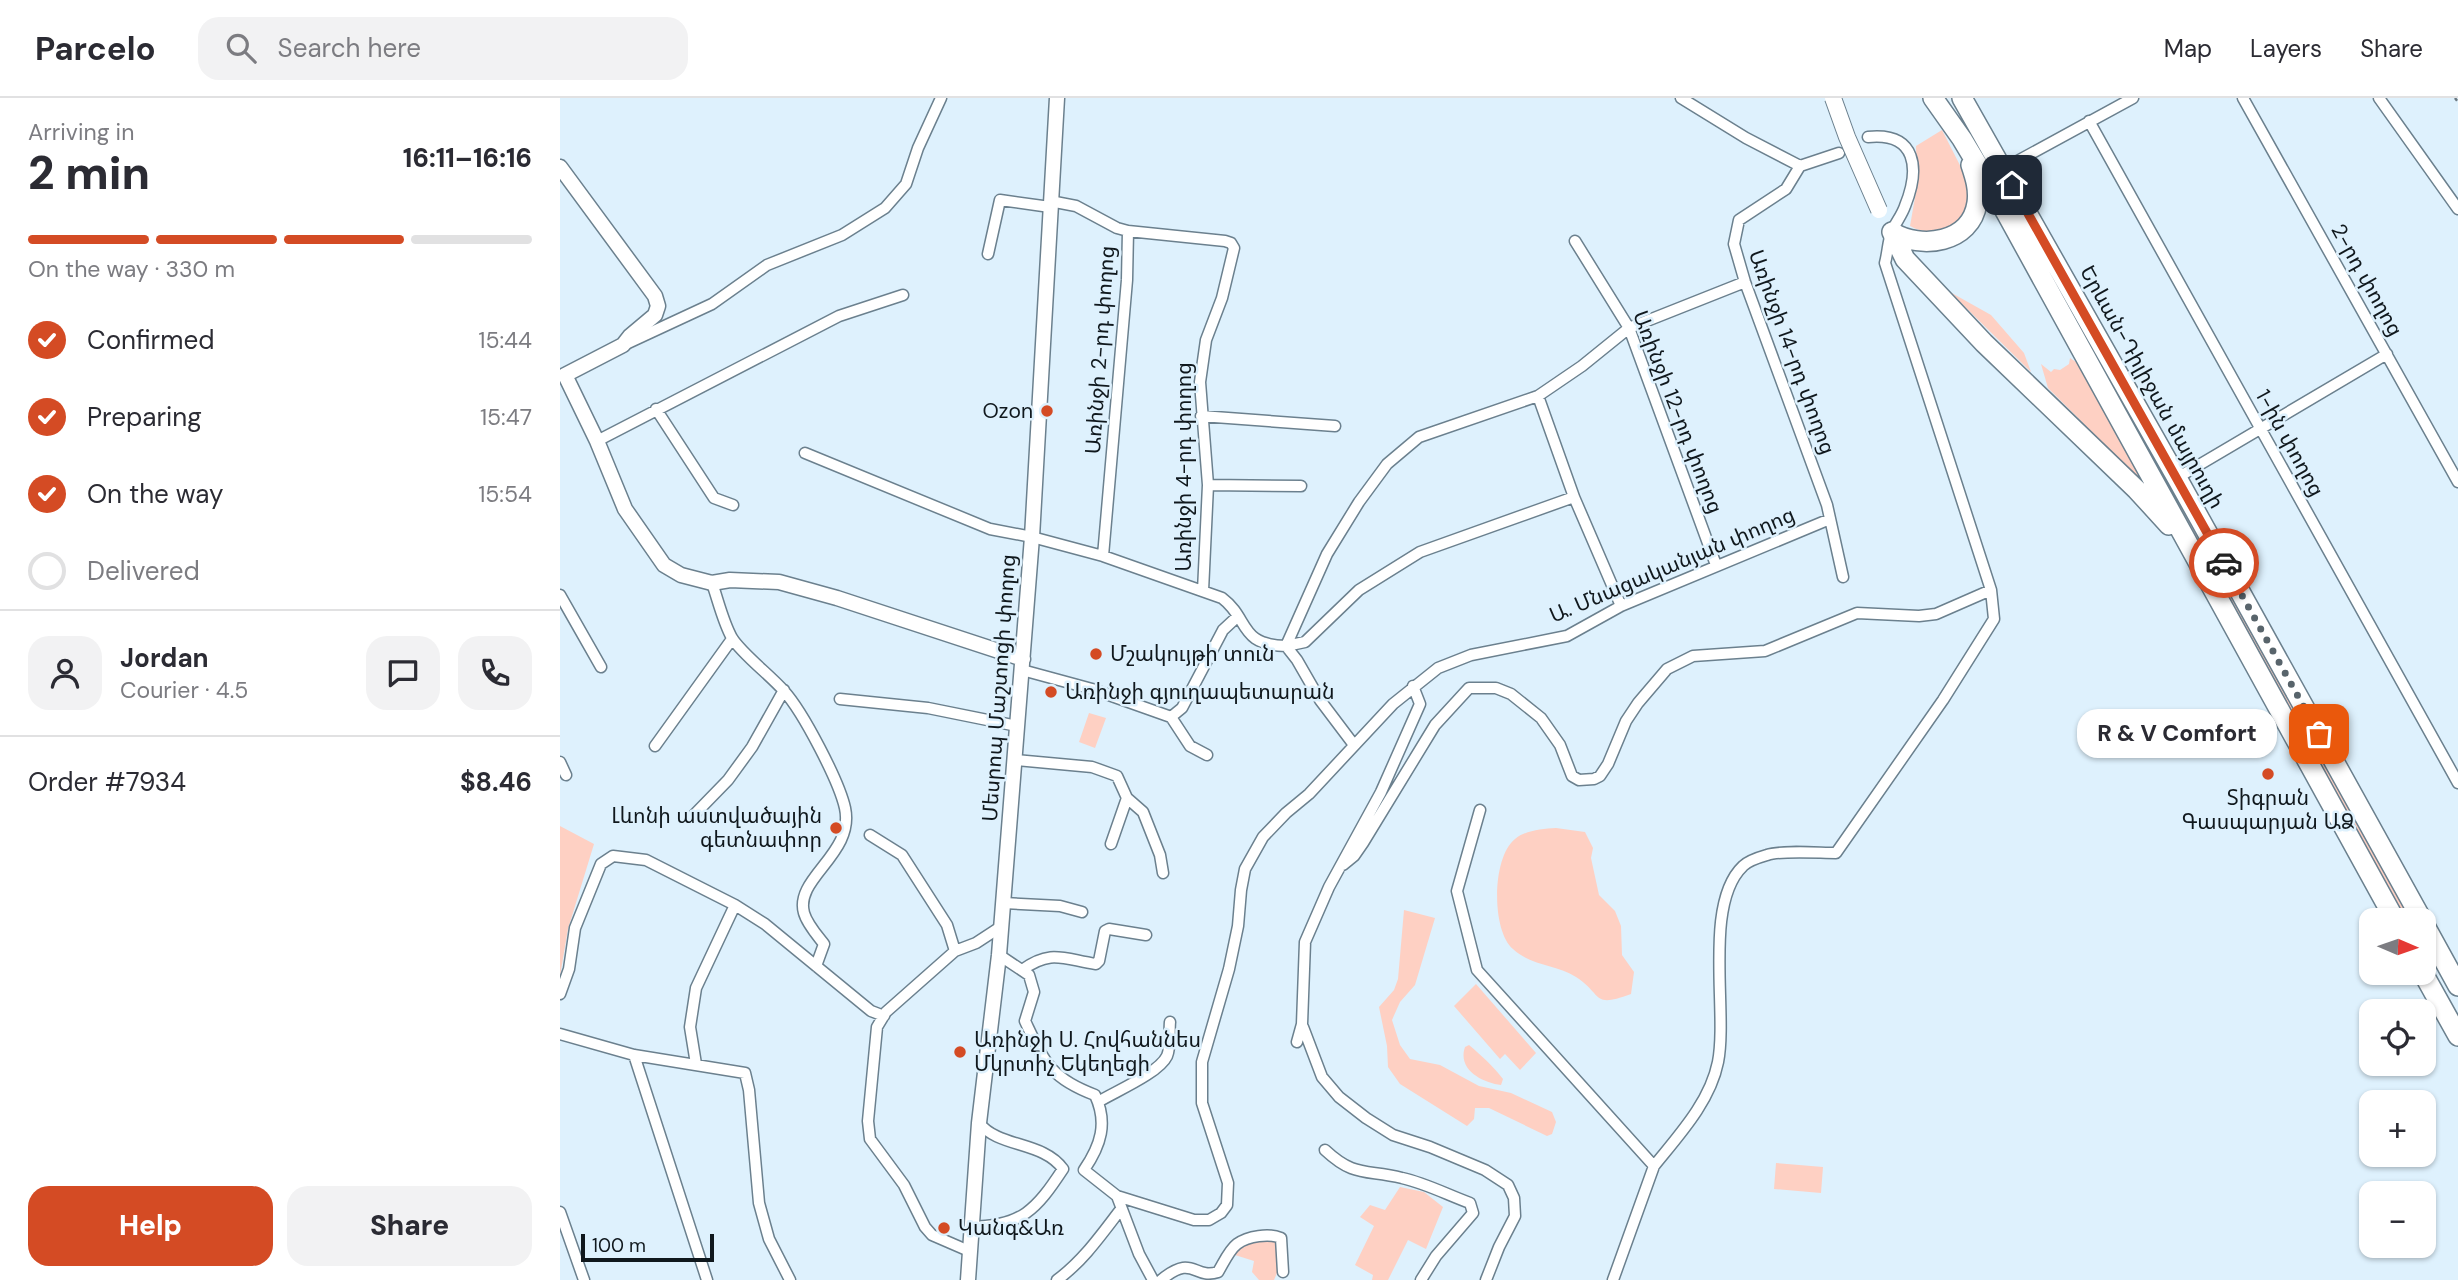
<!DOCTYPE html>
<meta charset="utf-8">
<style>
:root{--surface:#fff;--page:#f2f2f3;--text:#2b2b33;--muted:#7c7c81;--line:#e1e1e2;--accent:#d44b24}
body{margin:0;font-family:"DM Sans","Noto Sans Armenian",sans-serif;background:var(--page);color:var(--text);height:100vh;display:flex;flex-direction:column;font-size:26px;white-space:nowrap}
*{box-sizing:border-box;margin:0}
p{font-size:23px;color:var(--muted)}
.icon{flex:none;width:38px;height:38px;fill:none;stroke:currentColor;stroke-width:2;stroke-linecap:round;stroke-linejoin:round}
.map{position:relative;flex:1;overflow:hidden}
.drawer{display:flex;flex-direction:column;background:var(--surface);width:560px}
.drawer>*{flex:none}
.needle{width:46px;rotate:92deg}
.buttons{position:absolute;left:1799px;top:810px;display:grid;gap:14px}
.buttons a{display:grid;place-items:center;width:77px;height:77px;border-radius:14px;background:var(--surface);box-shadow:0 2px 5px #0004;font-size:35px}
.scale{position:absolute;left:21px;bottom:18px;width:133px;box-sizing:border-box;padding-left:7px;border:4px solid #10181d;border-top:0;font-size:19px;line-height:24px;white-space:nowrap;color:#10181d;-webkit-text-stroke:5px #def1fd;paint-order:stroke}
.pin{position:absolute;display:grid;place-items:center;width:60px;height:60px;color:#fff;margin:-30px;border-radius:14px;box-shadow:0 4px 10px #0006}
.courier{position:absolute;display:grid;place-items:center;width:70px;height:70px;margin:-35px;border:5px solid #d44b24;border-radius:50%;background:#fff;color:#222;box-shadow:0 2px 9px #0007}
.bubble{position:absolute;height:49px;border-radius:21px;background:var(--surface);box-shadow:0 2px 5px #0004;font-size:23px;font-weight:800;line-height:49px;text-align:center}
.summary em{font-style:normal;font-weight:800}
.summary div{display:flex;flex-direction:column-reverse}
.summary{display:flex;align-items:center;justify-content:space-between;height:119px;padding:0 28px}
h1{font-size:46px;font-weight:800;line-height:52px}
.bar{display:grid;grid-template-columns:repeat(4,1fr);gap:10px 7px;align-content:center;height:84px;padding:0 28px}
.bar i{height:9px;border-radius:5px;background:var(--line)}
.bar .active{background:var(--accent)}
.bar p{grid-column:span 4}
.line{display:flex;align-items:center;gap:18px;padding:0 28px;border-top:2px solid var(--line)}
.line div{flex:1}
.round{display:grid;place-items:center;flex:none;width:74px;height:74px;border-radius:21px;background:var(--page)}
ol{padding:0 28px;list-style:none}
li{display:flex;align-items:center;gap:21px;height:77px}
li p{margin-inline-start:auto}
li .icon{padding:7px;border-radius:50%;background:var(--accent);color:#fff;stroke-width:4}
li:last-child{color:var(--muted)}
li i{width:38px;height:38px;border:4px solid var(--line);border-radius:50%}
.primary-button{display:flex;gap:14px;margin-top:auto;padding:14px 28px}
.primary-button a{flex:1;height:80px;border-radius:21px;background:var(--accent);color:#fff;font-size:28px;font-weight:800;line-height:80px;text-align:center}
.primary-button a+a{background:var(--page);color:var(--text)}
header{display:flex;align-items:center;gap:42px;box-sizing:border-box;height:98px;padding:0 35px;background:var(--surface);border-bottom:2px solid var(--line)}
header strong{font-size:33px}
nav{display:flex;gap:38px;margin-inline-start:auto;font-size:24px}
.search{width:490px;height:63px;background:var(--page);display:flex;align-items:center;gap:18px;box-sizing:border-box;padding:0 24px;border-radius:21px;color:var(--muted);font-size:26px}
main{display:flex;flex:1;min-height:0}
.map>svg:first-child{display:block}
.green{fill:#fed0c3}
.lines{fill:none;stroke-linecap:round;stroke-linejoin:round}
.street-casing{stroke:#6b808e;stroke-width:13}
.secondary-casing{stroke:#6b808e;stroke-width:17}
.highway-casing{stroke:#6b808e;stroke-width:22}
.street{stroke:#fff;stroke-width:10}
.secondary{stroke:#fff;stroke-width:14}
.highway{stroke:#fff;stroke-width:19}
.rail{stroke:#6a777f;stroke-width:2.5;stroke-dasharray:3.5 7;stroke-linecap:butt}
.primary-bridge-casing{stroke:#6b808e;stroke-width:18;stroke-linecap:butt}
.primary-bridge{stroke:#fff;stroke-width:16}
.done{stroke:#58646b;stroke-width:7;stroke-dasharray:0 12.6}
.route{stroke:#d44b24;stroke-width:9}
.poi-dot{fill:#d44b24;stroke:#def1fd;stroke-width:2.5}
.labels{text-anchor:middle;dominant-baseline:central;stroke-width:5;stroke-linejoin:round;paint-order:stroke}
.street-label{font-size:21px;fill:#10181d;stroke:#def1fd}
.poi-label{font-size:21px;fill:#10181d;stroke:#def1fd;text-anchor:start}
</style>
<header>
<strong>Parcelo</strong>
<div class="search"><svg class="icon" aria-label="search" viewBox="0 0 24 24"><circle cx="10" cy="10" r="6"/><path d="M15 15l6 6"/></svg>Search here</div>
<nav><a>Map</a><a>Layers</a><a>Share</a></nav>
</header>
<main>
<section class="drawer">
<div class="summary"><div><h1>2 min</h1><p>Arriving in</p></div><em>16:11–16:16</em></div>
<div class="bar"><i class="active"></i><i class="active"></i><i class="active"></i><i></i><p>On the way · 330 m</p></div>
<ol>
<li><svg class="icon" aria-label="check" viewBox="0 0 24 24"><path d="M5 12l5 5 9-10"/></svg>Confirmed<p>15:44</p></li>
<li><svg class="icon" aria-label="check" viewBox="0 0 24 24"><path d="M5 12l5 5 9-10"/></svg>Preparing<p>15:47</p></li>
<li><svg class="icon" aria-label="check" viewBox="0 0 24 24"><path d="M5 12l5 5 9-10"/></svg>On the way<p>15:54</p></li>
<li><i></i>Delivered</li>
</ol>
<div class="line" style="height:126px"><a class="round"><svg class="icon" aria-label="person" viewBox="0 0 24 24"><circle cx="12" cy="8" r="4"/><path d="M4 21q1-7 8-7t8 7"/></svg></a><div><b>Jordan</b><p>Courier · 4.5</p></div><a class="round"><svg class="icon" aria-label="chat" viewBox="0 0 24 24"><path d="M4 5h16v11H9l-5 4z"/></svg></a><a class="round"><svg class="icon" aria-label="phone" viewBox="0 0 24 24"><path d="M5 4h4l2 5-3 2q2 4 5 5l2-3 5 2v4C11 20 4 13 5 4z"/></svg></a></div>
<div class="line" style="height:91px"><div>Order #7934</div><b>$8.46</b></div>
<div class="primary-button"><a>Help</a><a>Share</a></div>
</section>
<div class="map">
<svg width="1898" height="1182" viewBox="0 0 1898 1182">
<rect width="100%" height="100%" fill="#def1fd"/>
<path class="green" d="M 1382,32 L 1409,85 L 1412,96 L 1400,124 C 1382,132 1368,138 1350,128 L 1357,88 L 1356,48 Z
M 1390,194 L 1431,217 L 1464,255 L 1471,274 Z
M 1510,260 L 1528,272 L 1593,395 L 1488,290 L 1481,266 L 1491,274 L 1494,271 L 1500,272 L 1509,266 Z
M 1594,354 L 1854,822 L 1847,822 L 1589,357 Z
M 529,615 L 546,620 L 535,650 L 519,644 Z
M 0,728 L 34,746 L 8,831 L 0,878 Z
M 996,730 L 1025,734 L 1033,750 L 1031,760 L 1039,797 L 1055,813 L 1061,828 L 1062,857 L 1074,874 L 1071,896 C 1031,911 1043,896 1016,879 C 996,866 971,868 953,851 C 931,832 932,759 955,741 C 966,732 982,731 996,730 Z
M 844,812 L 875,820 L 855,887 L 840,904 L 832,922 L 840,947 L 850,961 L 880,967 L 919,988 L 951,995 L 992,1014 L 996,1024 L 992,1036 L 987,1038 L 929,1010 L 915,1010 L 914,1021 L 907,1028 L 840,986 L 828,969 L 827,948 L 819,909 L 834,892 L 838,881 Z
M 916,886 L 976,955 L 960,972 L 945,956 L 940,961 L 894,908 Z
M 909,947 C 922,958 933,968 943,981 L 941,987 C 923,985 897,972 905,949 Z
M 1216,1065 L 1263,1069 L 1261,1095 L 1214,1091 Z
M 840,1089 L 864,1094 L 883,1109 L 866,1151 L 848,1142 L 828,1182 L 812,1182 L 813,1177 L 795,1167 L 814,1128 L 800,1119 L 810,1107 L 825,1112 Z
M 719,1141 L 720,1168 L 714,1182 L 699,1182 L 692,1174 L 694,1163 L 675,1157 L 685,1145 Z"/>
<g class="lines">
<defs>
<path id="street" d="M 1121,0 L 1186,40 L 1240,68 L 1279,55
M 1683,0 L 1898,384
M 1819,0 L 1898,111
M 1529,23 L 1898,685
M 1240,68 L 1226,91 L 1179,122 L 1174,146 L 1185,184 L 1267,407 L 1283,479
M 1443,71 L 1573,0
M 490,103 L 516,108 L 557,130 L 568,133 L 567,182 L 543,458
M 568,133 L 665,143 L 671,145 L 674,150 L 662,200 L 646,242 L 640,284 L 648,387 L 643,493
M 1015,143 L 1069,230 L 1156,467
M 428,156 L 440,102 L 490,109
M 68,245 L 152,206 L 207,167 L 282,137 L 325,110 L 346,86 L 358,50 L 381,0
M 978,298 L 1014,399 L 1061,508
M 96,311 L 154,400 L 173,407
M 641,318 L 775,328
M 37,343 L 279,218 L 343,197
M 245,355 L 430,431 L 472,439 L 543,458 L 662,500 C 690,521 678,547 726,548 L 767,456 L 799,404 L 827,366 L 859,339 L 978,298 L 1022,268 L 1069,230 L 1185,184
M 1617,380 L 1827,256
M 648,387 L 741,388
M 152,485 C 158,502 163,524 172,540 C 182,556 210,577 224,593 C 243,614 279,683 285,710 C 295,756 234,780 244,815 C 247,826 257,837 264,846 L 256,868
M 0,497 L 41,569
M 726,548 L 745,544 L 799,492 L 860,454 L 1014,399
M 726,548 L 737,562 L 760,602 L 794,647
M 462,572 L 532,591 L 611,619 L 622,610 L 663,532 L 677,519
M 280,601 L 368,610 L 457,628
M 611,619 L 630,648 L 647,657
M 95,648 L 172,541
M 455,662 L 532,669 L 557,678 L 567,700 L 583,714 L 600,757 L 603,775
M 0,664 L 6,677
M 920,712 L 897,793 L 917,872 L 1094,1068 C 1119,1037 1150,1004 1158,964 C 1168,913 1143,806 1183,768 C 1188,763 1200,759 1207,757 C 1222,752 1259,755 1276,755 L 1383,602 L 1434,521 L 1431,492 L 1325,165 C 1328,154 1328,142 1332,133 C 1336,124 1342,117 1345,108 C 1360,71 1357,34 1308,39
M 131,720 L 168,682 L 192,649 L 224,592
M 310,737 L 342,757 L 387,827 L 395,853
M 551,746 L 567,700
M 783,767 L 794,758 L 803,745 L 875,627 L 909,590 L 936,590 L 951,596 L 981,620 L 1000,647 L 1012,678 L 1019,682 L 1034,681 L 1040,678 L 1048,666 L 1066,623 L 1078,605 L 1107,571 L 1133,558 L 1205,553 L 1297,515 L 1359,518 L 1376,516 L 1431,492
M 444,805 L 500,808 L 522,814
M 439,857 L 469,877 L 474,894 L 465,923 C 485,965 490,980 535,997 C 548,1025 541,1047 524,1072 L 557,1098 L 579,1156 L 593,1182
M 462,872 C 491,851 503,861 536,866 L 539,863 L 545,833 L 549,831 L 586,837
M 0,896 L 9,871 L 15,830 L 41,766 L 53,758 L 86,762 L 175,807 L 205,826 L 311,913 L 324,918
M 743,929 L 762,979 L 779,999 L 806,1020 L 833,1037 L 870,1049 L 925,1072 L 948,1087 L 954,1100 L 955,1118 L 939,1149 L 926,1182
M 0,936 L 74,957 L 185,975 L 189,992 L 199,1105 L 209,1141 L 230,1182
M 737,944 L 742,926 L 745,844 L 769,789 L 821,694 L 860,606 L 853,588
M 74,957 L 147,1182
M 136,966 L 130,929 L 136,890 L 175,807
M 538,1004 C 556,993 599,975 607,958 C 611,949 609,933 610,924
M 765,1052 C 795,1080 806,1071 842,1080 C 865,1085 888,1097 910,1105 L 913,1115 L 876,1158 L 861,1182
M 557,1098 L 634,1122 L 649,1122 L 661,1115 L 667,1107 L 668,1085 L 642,1005 L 642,964 L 669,871 L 678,828 L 681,792 L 685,771 L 703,739 L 726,715 L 749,696 L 833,606 L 878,570 L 911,557 L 1007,538 L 1061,508 L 1270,421
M 0,1114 L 24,1182
M 411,1129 C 462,1128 476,1112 503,1071 C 483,1043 439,1050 419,1025
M 409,1153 L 372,1137 L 365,1129 L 344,1087 L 310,1041 L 308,1023 L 317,929 L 326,914 L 395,853 L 416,845 L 442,828
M 497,1182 C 523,1163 541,1137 561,1111
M 601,1182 C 634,1155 633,1182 658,1174 C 663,1166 669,1152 677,1146 C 688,1138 709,1135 721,1140 L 723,1174
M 1053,1182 L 1094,1068"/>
<path id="secondary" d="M 0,69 L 95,198 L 98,208 L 95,217 L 70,238 L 63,247 L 5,277 L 37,343 L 65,411 L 104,467 L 121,477 L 152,485 L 170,482 L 219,484 L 277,500 L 463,561
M 408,1182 L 419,1025 L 439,857 L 472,439 L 497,0"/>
<path id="highway" d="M 1373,0 L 1402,41 L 1444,111 L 1835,822
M 1402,0 L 1617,380 L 1862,822
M 1332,134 L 1345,161 L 1424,245 L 1577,392 L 1609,427
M 1332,134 C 1361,152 1411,145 1417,105 C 1419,91 1415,79 1411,67
M 1864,826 L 1898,888
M 1863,875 L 1898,938"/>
</defs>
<use href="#street" class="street-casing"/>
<use href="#secondary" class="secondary-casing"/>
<use href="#highway" class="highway-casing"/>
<use href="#street" class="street"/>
<use href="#secondary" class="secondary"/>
<use href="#highway" class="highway"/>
<path class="rail" d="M 1895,0 L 1898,4"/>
<defs>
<path id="primary-bridge" d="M 1273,0 L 1287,39 L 1319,112"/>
</defs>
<use href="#primary-bridge" class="primary-bridge-casing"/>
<use href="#primary-bridge" class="primary-bridge"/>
</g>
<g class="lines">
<path class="done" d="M 1664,465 L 1759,636"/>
<path class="route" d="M 1452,87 L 1664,465"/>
</g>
<g class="poi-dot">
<circle cx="487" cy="313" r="7"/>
<circle cx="536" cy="556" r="7"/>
<circle cx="491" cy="594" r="7"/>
<circle cx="1708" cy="676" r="7"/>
<circle cx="276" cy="730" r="7"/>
<circle cx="400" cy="954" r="7"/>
<circle cx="384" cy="1130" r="7"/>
</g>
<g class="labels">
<g class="street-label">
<text transform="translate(1807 182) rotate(61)">2-րդ փողոց</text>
<text transform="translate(540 252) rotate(-86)">Առինջի 2-րդ փողոց</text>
<text transform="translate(1232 254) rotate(70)">Առինջի 14-րդ փողոց</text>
<text transform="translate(1592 289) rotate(61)">Երևան-Դիլիջան մայրուղի</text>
<text transform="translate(1118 314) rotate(69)">Առինջի 12-րդ փողոց</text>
<text transform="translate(1730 345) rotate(61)">1-ին փողոց</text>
<text transform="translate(624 369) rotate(-90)">Առինջի 4-րդ փողոց</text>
<text transform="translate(1112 467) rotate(-23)">Ա. Մնացականյան փողոց</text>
<text transform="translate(439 590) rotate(-86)">Մեսրոպ Մաշտոցի փողոց</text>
</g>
<g class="poi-label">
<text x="473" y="313" text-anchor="end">Ozon</text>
<text x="550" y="556">Մշակույթի տուն</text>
<text x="505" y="594">Առինջի գյուղապետարան</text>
<text x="1708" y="700" text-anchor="middle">Տիգրան<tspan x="1708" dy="24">Գասպարյան ԱՁ</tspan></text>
<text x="262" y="718" text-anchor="end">Լևոնի աստվածային<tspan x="262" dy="24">գետնափոր</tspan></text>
<text x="414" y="942">Առինջի Ս. Հովհաննես<tspan x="414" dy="24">Մկրտիչ Եկեղեցի</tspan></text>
<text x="398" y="1130">Կանգ&amp;Առ</text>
</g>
</g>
</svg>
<div class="buttons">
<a><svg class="needle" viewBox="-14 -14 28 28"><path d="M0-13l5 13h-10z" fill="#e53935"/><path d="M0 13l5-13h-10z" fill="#7c7c81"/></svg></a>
<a><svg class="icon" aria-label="locate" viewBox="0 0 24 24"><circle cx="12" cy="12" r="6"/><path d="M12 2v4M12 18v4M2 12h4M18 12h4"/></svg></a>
<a>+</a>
<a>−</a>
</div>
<div class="scale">100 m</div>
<div class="pin" style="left:1759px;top:636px;background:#ea580c"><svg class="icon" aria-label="bag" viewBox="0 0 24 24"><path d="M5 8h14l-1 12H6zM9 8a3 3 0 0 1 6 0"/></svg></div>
<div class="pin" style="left:1452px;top:87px;background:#1f2937"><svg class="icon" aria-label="home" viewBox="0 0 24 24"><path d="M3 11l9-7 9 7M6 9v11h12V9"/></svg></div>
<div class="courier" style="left:1664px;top:465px"><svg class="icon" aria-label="car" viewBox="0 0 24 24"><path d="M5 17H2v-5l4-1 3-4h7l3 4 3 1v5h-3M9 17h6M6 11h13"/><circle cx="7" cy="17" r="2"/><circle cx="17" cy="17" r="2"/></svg></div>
<div class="bubble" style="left:1517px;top:611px;width:200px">R &amp; V Comfort</div>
</div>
</main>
